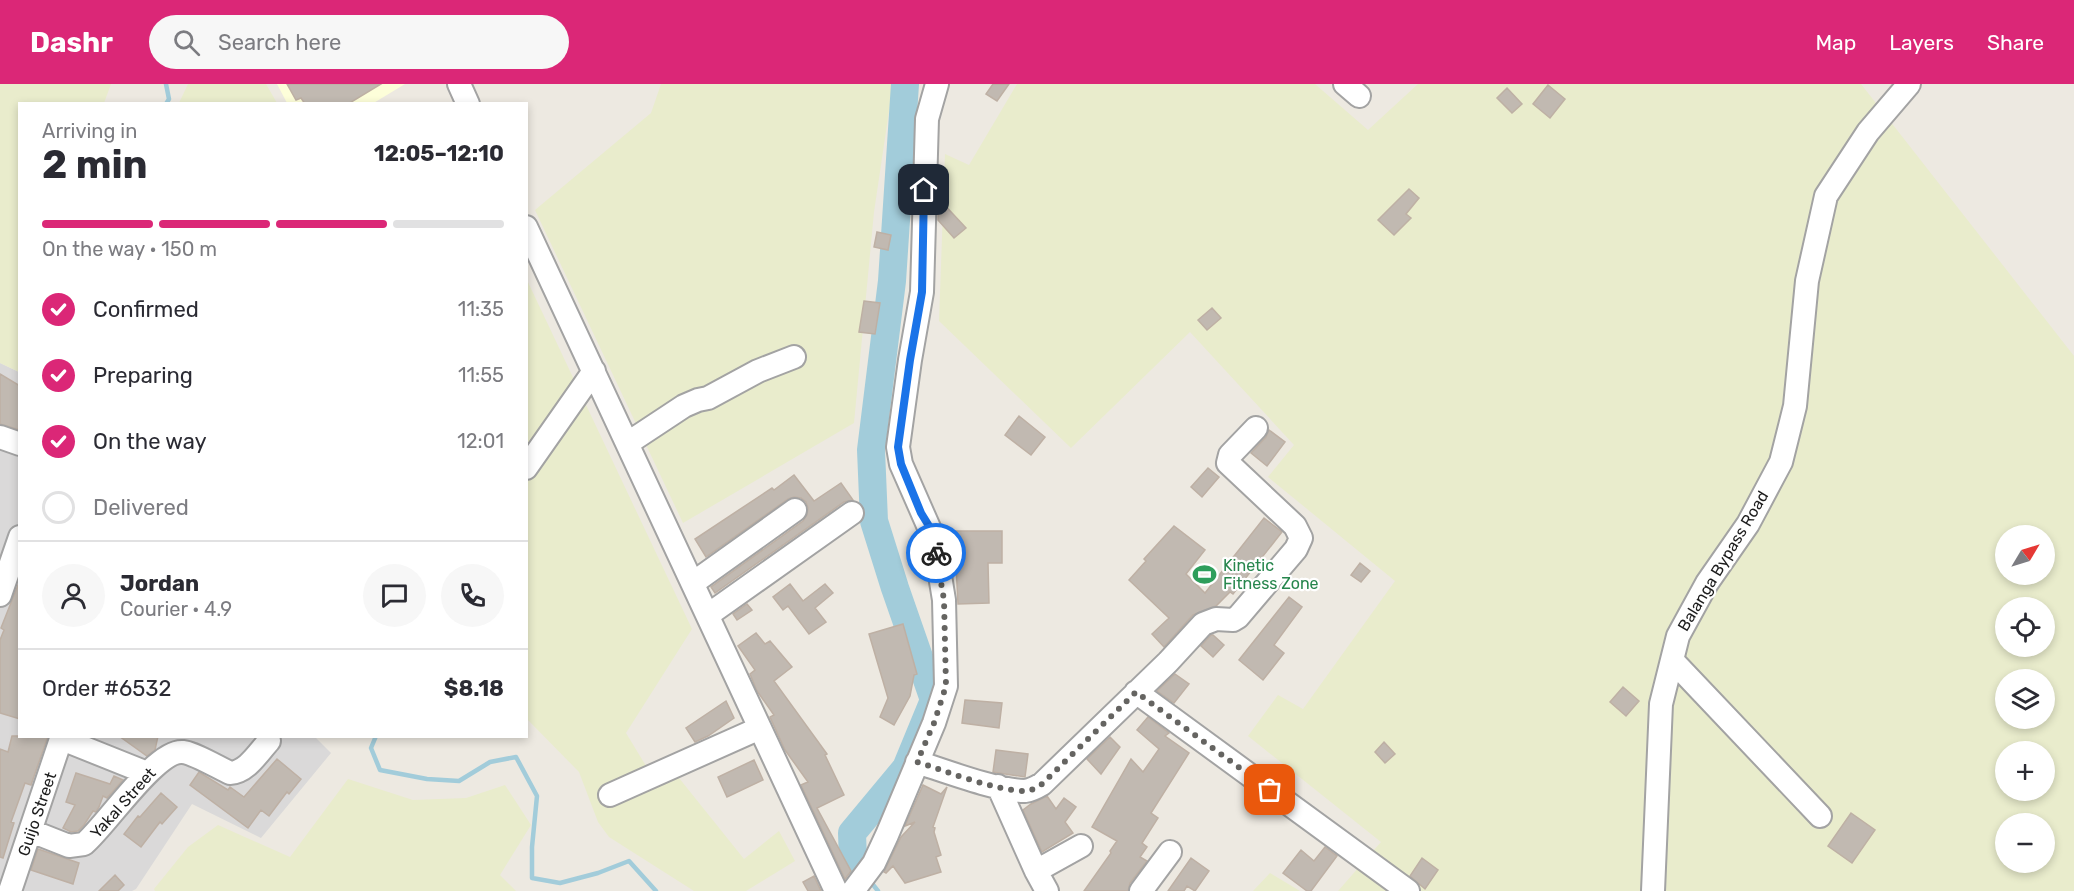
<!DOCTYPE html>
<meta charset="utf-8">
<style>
:root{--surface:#fff;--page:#f7f7f7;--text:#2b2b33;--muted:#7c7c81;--line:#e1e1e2;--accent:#db2777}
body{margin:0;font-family:Rubik,sans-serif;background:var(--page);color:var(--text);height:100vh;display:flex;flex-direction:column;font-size:22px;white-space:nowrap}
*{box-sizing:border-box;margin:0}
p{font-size:20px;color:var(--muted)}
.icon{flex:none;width:33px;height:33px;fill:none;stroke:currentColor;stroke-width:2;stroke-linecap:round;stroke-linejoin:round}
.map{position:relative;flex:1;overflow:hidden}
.side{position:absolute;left:18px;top:18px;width:510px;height:636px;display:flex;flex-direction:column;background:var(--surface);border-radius:0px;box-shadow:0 3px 9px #0003}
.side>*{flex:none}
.needle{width:39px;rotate:52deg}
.fabs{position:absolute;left:1995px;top:441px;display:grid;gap:12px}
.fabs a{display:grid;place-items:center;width:60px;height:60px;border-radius:50%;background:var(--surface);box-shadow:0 3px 9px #0003;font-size:30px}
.pin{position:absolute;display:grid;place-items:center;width:51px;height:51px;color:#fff;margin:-26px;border-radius:12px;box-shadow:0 3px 9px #0006}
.courier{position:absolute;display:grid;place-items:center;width:60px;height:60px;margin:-30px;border:4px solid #1a73e8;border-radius:50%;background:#fff;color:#222;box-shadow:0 2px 8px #0007}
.head em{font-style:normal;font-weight:700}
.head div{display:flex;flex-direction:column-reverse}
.head{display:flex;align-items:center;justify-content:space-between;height:102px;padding:0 24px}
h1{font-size:39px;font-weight:700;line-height:45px}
.bar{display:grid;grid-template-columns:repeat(4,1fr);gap:9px 6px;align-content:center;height:72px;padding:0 24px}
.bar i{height:8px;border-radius:4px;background:var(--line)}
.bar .on{background:var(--accent)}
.bar p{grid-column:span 4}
.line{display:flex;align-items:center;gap:15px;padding:0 24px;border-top:2px solid var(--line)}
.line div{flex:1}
.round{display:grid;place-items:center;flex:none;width:63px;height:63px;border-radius:32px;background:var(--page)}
ol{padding:0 24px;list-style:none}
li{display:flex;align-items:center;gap:18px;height:66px}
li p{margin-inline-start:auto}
li .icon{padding:6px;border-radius:50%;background:var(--accent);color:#fff;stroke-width:4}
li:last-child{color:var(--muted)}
li i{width:33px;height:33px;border:3px solid var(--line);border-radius:50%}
header{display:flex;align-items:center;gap:36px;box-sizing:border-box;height:84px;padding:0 30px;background:var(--accent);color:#fff}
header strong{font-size:28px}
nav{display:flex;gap:33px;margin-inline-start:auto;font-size:21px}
.search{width:420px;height:54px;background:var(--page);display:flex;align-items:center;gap:15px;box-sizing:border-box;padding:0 21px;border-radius:33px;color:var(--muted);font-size:22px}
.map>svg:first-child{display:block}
.residential{fill:#dad9d9}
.education{fill:#fdfed9}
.farmland{fill:#e9eccc;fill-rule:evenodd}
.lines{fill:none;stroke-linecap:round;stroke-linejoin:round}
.stream{stroke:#a2ccda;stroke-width:4.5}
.river{stroke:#a2ccda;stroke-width:28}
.building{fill:#c1b9b1;stroke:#beb0a4;stroke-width:1.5}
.minor-casing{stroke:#a3a3a3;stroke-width:26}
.minor{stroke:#fff;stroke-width:22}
.done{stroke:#656461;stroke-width:6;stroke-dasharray:0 10.8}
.route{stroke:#1a73e8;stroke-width:8}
.labels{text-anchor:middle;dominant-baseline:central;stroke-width:4.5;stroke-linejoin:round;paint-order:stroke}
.street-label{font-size:16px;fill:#1c1c1c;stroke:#fff}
.leisure-label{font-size:16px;fill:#27864d;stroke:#fff;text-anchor:start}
</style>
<header>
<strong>Dashr</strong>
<div class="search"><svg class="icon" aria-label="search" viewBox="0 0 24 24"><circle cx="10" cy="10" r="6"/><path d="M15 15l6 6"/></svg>Search here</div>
<nav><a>Map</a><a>Layers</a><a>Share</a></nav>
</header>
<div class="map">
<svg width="2074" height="807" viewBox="0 0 2074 807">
<rect width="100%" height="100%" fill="#ede9e1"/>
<path class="residential" d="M 0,279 L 19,288 L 20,652 L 315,653 L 331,669 L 261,754 L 192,720 L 136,805 L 132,807 L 0,807 Z"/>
<path class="education" d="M 277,0 L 405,0 L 372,20 L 287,19 Z"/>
<path class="farmland" d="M 0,0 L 111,0 L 104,19 L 20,20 L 19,288 L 0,279 Z
M 188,0 L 266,0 L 277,19 L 179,19 Z
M 661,0 L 893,0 L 874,128 L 854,339 L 683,439 L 535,126 L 651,29 Z
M 1017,0 L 1315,0 L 1368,46 L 1418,0 L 1861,0 L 2074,272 L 2074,807 L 1338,807 L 1381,758 L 1248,652 L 1278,611 L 1303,625 L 1395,497 L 1268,393 L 1294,361 L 1190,248 L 1071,364 L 939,237 L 945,70 L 969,81 ZM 2006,452 L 2044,452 L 2044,490 L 2006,490 ZM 2006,524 L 2044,524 L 2044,562 L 2006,562 ZM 2006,596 L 2044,596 L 2044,634 L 2006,634 ZM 2006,668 L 2044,668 L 2044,706 L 2006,706 ZM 2006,740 L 2044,740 L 2044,778 L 2006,778 Z
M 526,194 L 692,545 L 626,649 L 654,695 L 675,689 L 744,775 L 779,747 L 795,777 L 746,807 L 694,807 L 609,753 L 598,738 L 579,688 L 527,635 Z
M 348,695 L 413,716 L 466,714 L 505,701 L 531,741 L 500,791 L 516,807 L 155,807 L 154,805 L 188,763 L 218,741 L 290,773 Z
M 1270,789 L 1300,807 L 1253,807 Z"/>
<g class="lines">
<path class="stream" d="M 166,20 L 169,15 L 166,0
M 376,652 L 371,664 L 380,686 L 427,695 L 459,697 L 490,678 L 516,673 L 537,712 L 532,763 L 532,794 L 560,799 L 598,789 L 629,777 L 656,807
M 853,776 L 860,786
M 870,797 L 878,807"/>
<path class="river" d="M 853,776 L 852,749 L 906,684 L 934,616 L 895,504 L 874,437 L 871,366 L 892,197 L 905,0"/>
</g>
<path class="building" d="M 287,0 L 381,0 L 348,20 L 305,20 L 301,14 L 296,16 Z
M 993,0 L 1009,0 L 997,17 L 986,10 Z
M 1548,1 L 1565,15 L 1550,34 L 1533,20 Z
M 1507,4 L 1522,20 L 1512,29 L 1497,14 Z
M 1409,105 L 1419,114 L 1406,130 L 1411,134 L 1394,151 L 1378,136 Z
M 939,115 L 966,144 L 954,154 L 938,136 Z
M 877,148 L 891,151 L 888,166 L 874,163 Z
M 864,217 L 880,219 L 875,250 L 859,248 Z
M 1212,224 L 1221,234 L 1207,246 L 1198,236 Z
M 0,290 L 20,302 L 20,346 L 0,340 Z
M 1019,332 L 1045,353 L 1031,371 L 1005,351 Z
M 1269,346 L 1285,358 L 1267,382 L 1251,369 L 1266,353 Z
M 1208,384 L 1219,393 L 1202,413 L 1191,403 Z
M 794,391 L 814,417 L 841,399 L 853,416 L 844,418 L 715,509 L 711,503 L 803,437 L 807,431 L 808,424 L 806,418 L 801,414 L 794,413 L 788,415 L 706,473 L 695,455 L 772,404 L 774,406 Z
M 1264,434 L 1282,448 L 1233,510 L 1230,508 L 1216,522 L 1193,531 L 1164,563 L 1152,550 L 1169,534 L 1129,496 L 1146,477 L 1144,475 L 1174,442 L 1205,466 L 1186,490 L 1205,509 Z
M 950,447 L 1002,447 L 1002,479 L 988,479 L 989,519 L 958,520 L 956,480 L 952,480 L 950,469 Z
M 1360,479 L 1370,487 L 1361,498 L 1351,491 Z
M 20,496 L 20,635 L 0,629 L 0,556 L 4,546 L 1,544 Z
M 790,500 L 803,517 L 825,500 L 833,509 L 815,524 L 826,538 L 809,550 L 788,522 L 783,526 L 773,513 Z
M 1289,513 L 1302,523 L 1274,561 L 1284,569 L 1263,596 L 1239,576 Z
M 747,520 L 752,526 L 737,536 L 733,530 Z
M 903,540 L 917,590 L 914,591 L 910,612 L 894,641 L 880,633 L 888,614 L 869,550 Z
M 756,549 L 765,560 L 770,557 L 792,583 L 774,597 L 827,670 L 825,671 L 844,711 L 817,724 L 851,787 L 845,795 L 801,701 L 808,698 L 785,666 L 770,633 L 774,631 L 757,607 L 750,590 L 755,586 L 738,562 Z
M 1211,551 L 1213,551 L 1224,561 L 1213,573 L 1201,562 Z
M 1175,590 L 1189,600 L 1174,619 L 1157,607 Z
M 1623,603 L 1639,617 L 1626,632 L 1610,618 Z
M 965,616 L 1002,619 L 999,644 L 962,639 Z
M 726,617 L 734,634 L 708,652 L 695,658 L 686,644 Z
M 1148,633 L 1169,649 L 1165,652 L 1189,669 L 1151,729 L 1158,734 L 1142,759 L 1147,763 L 1140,773 L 1147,777 L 1130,799 L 1128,807 L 1084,807 L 1111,769 L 1110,767 L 1117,757 L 1092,743 L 1131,675 L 1143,688 L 1159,665 L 1137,646 Z
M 12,652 L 48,652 L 31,701 L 25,699 L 11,738 L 14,739 L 3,774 L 0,773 L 0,665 L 8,668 Z
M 119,652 L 158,652 L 155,666 L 147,672 Z
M 1110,653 L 1120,663 L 1101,690 L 1087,675 Z
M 1384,658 L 1395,670 L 1385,679 L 1375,668 Z
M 996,666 L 1028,670 L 1025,693 L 993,688 Z
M 277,675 L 301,695 L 289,710 L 287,708 L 269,732 L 261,726 L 248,744 L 190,701 L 199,688 L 228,706 L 230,703 L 244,713 Z
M 754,676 L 763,696 L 727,713 L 718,693 Z
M 76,689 L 110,700 L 114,692 L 123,696 L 107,714 L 103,712 L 99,723 L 96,728 L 93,727 L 84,741 L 78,747 L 71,748 L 63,744 L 75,721 L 66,718 Z
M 923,701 L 941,710 L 947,703 L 933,743 L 935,744 L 934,748 L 941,771 L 936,773 L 941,788 L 905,799 L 893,782 L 886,789 L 884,788 L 901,753 L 915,738 L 905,742 Z
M 161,709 L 177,723 L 162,740 L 160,738 L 141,763 L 124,750 L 138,732 L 140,733 Z
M 1047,712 L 1056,725 L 1064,714 L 1076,723 L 1065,738 L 1073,749 L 1042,768 L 1023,726 L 1031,720 Z
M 1851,729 L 1875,746 L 1852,779 L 1828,762 Z
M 1325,763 L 1337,772 L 1311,807 L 1307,807 L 1283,789 L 1301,766 L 1314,777 Z
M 38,765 L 79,779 L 73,800 L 31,786 Z
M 1191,774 L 1209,787 L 1195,807 L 1187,802 L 1184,807 L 1168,807 Z
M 1422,774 L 1438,786 L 1425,805 L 1410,792 Z
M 115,791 L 124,801 L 118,807 L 99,807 Z
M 814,792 L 821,807 L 808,807 L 803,798 Z"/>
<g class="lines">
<defs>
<path id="minor" d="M 459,0 L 468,20
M 1345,0 L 1359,12
M 526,143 L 836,807
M 0,353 L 20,360
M 628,359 L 684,322 L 698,316 L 708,314 L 758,287 L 794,273
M 526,384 L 594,287
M 693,499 L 795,426
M 0,511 L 20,453
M 708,531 L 852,429
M 1672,576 L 1820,732
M 1136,608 L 1408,807
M 62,655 L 147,689
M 917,678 C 945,687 998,707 1025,707 C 1032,706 1037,703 1042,700 L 1168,578 L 1203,540 L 1216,535 L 1233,536 L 1238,533 L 1296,465 L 1301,454 L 1295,442 L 1228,379 L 1230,371 L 1256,344
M 998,702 L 1036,787 L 1047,807
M 610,711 L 760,644
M 31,747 L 69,762 L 84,760 C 106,742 156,665 183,668 C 194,669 219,684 230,689 C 247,688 258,669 269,657
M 1036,787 L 1081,762
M 10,807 L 62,652
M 853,807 L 874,779 L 887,751 L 934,639 L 946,602 L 944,516 L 934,455 L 901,380 L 898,363 L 910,276 L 922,208 L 927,35 L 937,0
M 1141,807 L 1170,768
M 1653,807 L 1661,620 L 1678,552 L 1707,499 L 1748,440 L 1781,378 L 1795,322 L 1807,197 L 1826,112 L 1868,48 L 1909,0"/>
</defs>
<use href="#minor" class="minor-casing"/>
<use href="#minor" class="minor"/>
</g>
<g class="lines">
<path class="done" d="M 936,469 L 944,516 L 946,602 L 934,639 L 917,678 C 946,687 996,707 1025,707 C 1032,707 1037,703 1042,700 L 1136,608 L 1270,706"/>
<path class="route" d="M 924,106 L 922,208 L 910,276 L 898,363 L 901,380 L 921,429 L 929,442 L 936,469"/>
</g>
<defs>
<symbol id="stadium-bare" viewBox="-9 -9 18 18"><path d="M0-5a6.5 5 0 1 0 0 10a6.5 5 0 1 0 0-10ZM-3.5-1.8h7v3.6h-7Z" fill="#2e9e5b" stroke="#fff" stroke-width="2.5" paint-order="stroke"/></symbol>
</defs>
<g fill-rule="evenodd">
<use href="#stadium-bare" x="1188" y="474" width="33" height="33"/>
</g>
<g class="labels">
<g class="street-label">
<text transform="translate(1723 477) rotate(-59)">Balanga Bypass Road</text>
<text transform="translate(123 719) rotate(-48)">Yakal Street</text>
<text transform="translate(37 730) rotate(-71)">Guijo Street</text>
</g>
<g class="leisure-label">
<text x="1223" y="481">Kinetic<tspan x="1223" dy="18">Fitness Zone</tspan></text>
</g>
</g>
</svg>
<div class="fabs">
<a><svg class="needle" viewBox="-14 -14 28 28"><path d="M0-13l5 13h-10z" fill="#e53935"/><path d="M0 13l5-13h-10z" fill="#7c7c81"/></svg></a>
<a><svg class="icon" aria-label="locate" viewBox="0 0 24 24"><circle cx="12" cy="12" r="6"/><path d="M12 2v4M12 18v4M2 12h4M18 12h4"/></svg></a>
<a><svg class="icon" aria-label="layers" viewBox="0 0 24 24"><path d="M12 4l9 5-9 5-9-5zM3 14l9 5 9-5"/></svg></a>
<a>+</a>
<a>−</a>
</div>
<div class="pin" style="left:1270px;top:706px;background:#ea580c"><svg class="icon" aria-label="bag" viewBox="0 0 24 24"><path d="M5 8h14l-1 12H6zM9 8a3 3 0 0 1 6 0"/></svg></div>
<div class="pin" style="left:924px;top:106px;background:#1f2937"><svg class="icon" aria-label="home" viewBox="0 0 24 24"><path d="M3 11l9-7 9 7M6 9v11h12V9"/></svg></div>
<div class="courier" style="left:936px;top:469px"><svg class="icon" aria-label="bike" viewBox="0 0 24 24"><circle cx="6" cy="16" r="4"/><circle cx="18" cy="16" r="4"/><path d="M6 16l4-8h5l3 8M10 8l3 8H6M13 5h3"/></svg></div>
<section class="side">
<div class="head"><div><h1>2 min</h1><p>Arriving in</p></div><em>12:05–12:10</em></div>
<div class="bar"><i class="on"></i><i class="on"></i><i class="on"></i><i></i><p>On the way · 150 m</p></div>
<ol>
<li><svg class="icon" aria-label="check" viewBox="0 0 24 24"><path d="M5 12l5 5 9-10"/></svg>Confirmed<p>11:35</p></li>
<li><svg class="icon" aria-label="check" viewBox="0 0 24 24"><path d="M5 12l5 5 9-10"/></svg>Preparing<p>11:55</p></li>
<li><svg class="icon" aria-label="check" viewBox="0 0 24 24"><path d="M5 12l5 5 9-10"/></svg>On the way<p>12:01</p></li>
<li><i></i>Delivered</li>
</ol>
<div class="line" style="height:108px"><a class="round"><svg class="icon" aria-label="person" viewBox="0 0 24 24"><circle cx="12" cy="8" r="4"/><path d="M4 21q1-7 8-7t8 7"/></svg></a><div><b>Jordan</b><p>Courier · 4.9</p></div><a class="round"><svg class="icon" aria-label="chat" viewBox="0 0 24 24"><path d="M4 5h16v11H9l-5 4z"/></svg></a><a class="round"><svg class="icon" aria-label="phone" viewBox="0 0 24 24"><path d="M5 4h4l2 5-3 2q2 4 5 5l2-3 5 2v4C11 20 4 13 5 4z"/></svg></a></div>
<div class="line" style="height:78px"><div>Order #6532</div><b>$8.18</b></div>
</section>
</div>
